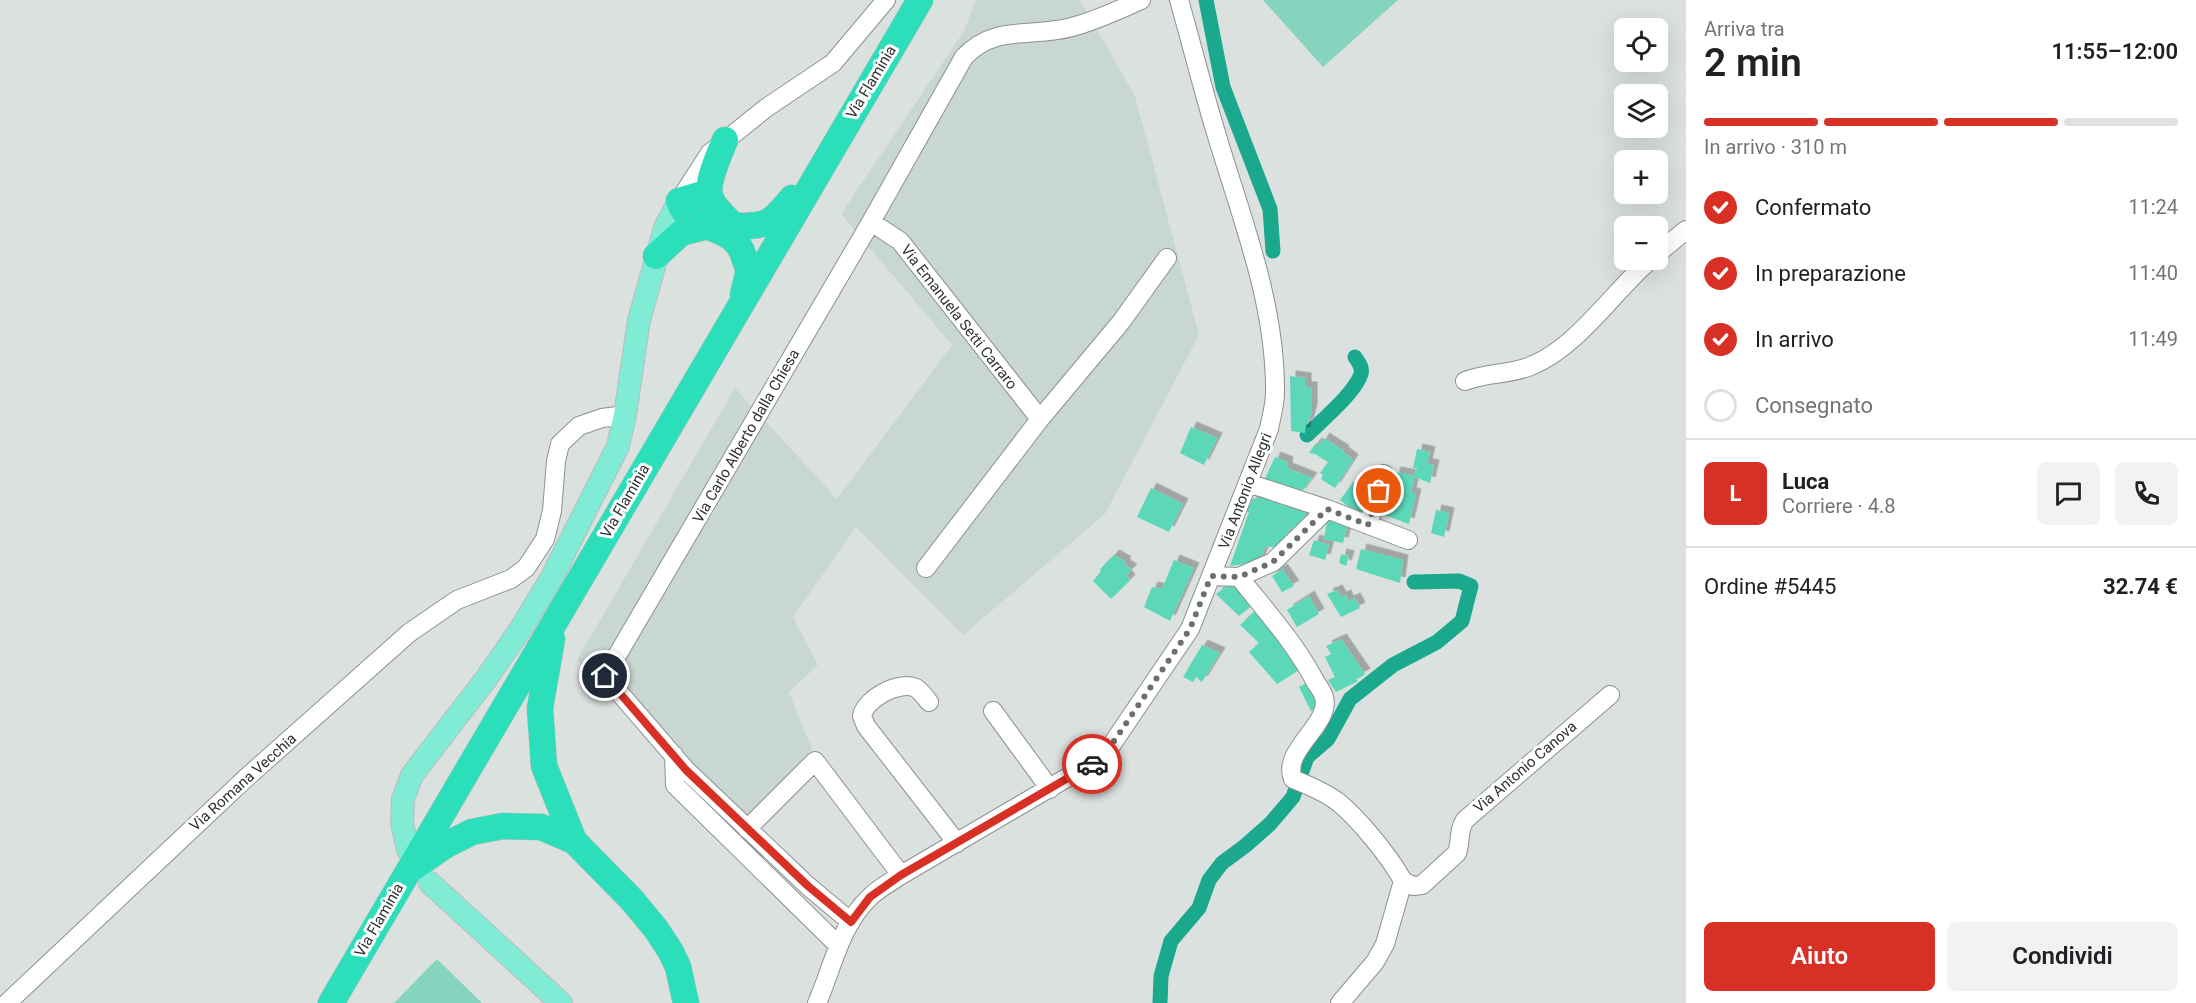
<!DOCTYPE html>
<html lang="it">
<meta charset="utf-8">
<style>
:root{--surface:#fff;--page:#f2f2f2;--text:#202124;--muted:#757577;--line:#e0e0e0;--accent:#d93025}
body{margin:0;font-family:Roboto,sans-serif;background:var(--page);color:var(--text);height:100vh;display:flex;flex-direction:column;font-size:22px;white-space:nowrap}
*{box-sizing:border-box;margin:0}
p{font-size:20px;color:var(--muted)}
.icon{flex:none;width:33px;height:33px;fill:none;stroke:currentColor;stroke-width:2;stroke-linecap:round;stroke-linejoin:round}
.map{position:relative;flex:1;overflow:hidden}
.panel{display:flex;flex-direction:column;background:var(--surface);width:510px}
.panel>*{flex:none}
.fabs{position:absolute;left:1614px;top:18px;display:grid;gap:12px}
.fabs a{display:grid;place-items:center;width:54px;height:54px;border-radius:9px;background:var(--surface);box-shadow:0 6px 24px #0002;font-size:30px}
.pin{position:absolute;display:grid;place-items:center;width:51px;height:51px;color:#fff;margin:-26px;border:3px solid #fff;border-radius:50%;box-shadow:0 2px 6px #0007}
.courier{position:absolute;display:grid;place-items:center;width:60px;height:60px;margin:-30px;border:4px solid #d93025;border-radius:50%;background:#fff;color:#222;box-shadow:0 2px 8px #0007}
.summary em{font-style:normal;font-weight:600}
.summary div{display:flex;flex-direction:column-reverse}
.summary{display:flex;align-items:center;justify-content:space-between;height:102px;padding:0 18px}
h1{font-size:39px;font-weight:600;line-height:45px}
.bar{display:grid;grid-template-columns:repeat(4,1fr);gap:9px 6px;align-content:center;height:72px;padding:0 18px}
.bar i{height:8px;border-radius:4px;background:var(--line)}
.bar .current{background:var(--accent)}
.bar p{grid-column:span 4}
.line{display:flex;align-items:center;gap:15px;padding:0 18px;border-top:2px solid var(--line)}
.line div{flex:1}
.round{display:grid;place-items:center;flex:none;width:63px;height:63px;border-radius:9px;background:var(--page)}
ol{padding:0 18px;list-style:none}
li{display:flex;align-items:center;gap:18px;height:66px}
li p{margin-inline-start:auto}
li .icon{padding:6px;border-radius:50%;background:var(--accent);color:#fff;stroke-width:4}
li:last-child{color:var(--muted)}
li i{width:33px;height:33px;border:3px solid var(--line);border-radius:50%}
.cta{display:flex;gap:12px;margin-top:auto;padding:12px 18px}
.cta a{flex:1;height:69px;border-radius:9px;background:var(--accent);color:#fff;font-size:24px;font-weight:600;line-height:69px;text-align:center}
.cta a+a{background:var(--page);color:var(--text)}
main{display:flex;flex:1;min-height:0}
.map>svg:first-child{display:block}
.built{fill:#c8d7d2}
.green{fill:#86d4be}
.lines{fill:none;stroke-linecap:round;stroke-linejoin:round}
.canal{stroke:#1aa98d;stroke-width:15}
.building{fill:#5bd8b9;filter:url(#shadow)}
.minor-casing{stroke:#8c918f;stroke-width:20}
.major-casing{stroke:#bcbdbd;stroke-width:24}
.highway-casing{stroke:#bcbdbd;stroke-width:27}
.minor{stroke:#fff;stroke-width:18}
.major{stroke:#80ecd6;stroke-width:22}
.highway{stroke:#2bdfba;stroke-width:26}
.done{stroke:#6b6f6e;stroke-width:6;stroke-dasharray:0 10.8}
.route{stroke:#d93025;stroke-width:8}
.labels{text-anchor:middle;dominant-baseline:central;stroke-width:6;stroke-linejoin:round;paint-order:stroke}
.street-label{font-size:15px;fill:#2f3231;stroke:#fff}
</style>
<main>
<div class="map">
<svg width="1686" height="1003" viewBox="0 0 1686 1003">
<defs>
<filter id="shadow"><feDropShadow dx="5.5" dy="-5.5" stdDeviation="0" flood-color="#0004"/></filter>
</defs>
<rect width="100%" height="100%" fill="#dbe1df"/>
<path class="built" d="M 976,0 L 1080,0 L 1135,96 L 1199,335 L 1105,514 L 963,635 L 856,527 L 793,617 L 818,665 L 789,692 L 812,749 L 742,835 L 577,660 L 735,388 L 837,499 L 952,345 L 841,214 L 964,31 Z"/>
<path class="green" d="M 1263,0 L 1398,0 L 1323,67 Z
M 437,959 L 482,1003 L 394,1003 Z"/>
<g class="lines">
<path class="canal" d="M 1206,0 L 1223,87 L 1270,209 L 1273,251
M 1307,435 C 1321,421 1355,393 1361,374 C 1363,367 1358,362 1355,357
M 1160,1003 L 1161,976 L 1171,941 L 1199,908 L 1209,880 L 1222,863 L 1245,846 L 1270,824 L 1293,797 L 1307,757 L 1328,739 L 1350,699 L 1393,665 L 1437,642 L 1462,621 L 1471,586 L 1459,581 L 1414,582"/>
</g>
<path class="building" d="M 1290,376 L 1306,378 L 1306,387 L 1312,387 L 1312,410 L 1308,424 L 1306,424 L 1305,433 L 1291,431 Z
M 1191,427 L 1217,438 L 1204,465 L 1180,453 Z
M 1324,438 L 1344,451 L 1343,452 L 1353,460 L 1335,488 L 1321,479 L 1323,475 L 1320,473 L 1328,462 L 1315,454 L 1309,453 L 1316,443 L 1320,445 Z
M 1417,449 L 1430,452 L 1427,464 L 1434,465 L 1430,483 L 1415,477 L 1411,493 L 1416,494 L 1409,524 L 1384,515 L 1395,472 L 1412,475 L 1412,479 L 1417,468 L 1413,468 Z
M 1275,457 L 1288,462 L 1287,468 L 1312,478 L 1300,494 L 1263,483 Z
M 1354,481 L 1376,494 L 1361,517 L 1340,500 Z
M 1151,488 L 1183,504 L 1169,532 L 1137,517 Z
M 1263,488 L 1327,509 L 1318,517 L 1306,512 L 1302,532 L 1290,528 L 1281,549 L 1266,546 L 1259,562 L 1230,566 L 1249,512 L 1246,512 L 1253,498 L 1258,499 Z
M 1436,510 L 1449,513 L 1444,537 L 1431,533 Z
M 1328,515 L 1343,517 L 1342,527 L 1347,527 L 1343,543 L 1324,539 Z
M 1314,540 L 1329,545 L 1325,560 L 1309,555 Z
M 1361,549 L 1403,560 L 1400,583 L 1356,569 Z
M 1341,554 L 1349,556 L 1346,566 L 1339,563 Z
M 1114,555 L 1126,562 L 1124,564 L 1132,570 L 1126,575 L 1130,580 L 1111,599 L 1093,581 L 1101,571 L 1100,569 Z
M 1174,560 L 1194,568 L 1170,621 L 1144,607 L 1152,587 L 1162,589 Z
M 1282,569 L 1294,586 L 1282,592 L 1272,576 Z
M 1239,577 L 1258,601 L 1239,616 L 1216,594 Z
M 1337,590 L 1341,597 L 1346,595 L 1348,601 L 1355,598 L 1360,608 L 1341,617 L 1327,594 Z
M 1309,596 L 1319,614 L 1297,627 L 1287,610 Z
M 1255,611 L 1277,628 L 1304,667 L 1277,684 L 1249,652 L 1259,643 L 1240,625 Z
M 1341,639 L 1365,674 L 1356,679 L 1358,681 L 1336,692 L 1328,680 L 1335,677 L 1325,657 L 1331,654 L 1326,646 Z
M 1202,645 L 1220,653 L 1202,682 L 1196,677 L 1193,682 L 1183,677 Z
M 1310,681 L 1324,705 L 1311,711 L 1299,687 Z"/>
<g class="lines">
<defs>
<path id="minor" d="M 679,201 L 710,153 L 766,108 L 833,63 L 886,0
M 871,222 L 900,241 L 1040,419
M 1658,253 L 1686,230
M 1465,381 C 1487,372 1512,375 1533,365 C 1578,346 1613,292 1650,260
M 1248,483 L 1327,509 L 1408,540
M 1368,525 L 1384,474
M 926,568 L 1040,419 L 1121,322 L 1167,258
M 1211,576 L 1239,577 C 1266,611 1295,643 1315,681 C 1318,686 1323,692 1324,697 C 1332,724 1281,750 1293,779 C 1308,785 1325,792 1338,802 C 1359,819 1390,857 1403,881 L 1385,944 L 1375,962 L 1340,1003
M 1239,577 L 1273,562 L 1327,509
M 929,702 C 925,697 921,691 916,688 C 899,680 865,699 862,716 L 866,726 L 957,843
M 993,711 L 1050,789
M 674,755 L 675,785 L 838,945
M 747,829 L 815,761 L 901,875
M 1403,881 L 1413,886 L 1422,885 L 1457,853 C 1461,842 1458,830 1465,820 L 1610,695
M 851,922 L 808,886 L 686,770 L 605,676 L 871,222 L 964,57 C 995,24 1032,38 1072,27 C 1095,21 1119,10 1141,0
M 7,1003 L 246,778 L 409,633 L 457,600 L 511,579 L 526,568 L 545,539 L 552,511 L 556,461 L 560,444 L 579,426 L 602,418 L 625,415
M 817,1003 C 833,967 840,925 870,897 C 879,888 891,882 901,875 L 1104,756 L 1190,629 L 1269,429 C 1271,418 1275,405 1275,393 C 1276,304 1242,220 1217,136 C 1203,91 1192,45 1179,0"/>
<path id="major" d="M 408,850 L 402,823 L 403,799 L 412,775 L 486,679 L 520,630 L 552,577 L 618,446 L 625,415 L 639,320 L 665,228 L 679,201
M 430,883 L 561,1003"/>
<path id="highway" d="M 725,140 C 720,153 706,182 710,196 C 713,207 726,218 734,226 C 768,227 771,223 792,198
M 710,195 L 699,195 L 679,201 C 690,235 734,221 744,257 C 745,261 748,267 748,271 C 748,278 744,287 743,295
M 656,256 L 681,233 L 708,226
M 552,639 L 540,708 L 544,766 L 574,841 L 632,900 L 656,929 L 671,952 L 678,967 L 686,1003
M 414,867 L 446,845 L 472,832 L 503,826 L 541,827 L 574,841
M 331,1003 L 920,0"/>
</defs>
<use href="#minor" class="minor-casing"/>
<use href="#major" class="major-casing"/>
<use href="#highway" class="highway-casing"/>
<use href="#minor" class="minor"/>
<use href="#major" class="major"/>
<use href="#highway" class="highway"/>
</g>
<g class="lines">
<path class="done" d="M 1092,764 L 1104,756 L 1190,629 L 1211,576 L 1239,577 L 1273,562 L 1327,509 L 1368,525 L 1379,491"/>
<path class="route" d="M 605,676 L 686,770 L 808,886 L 851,922 L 870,897 L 901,875 L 1092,764"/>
</g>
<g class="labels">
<g class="street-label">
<text transform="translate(871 82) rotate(-59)">Via Flaminia</text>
<text transform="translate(959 317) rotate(52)">Via Emanuela Setti Carraro</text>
<text transform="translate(746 436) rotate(-60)">Via Carlo Alberto dalla Chiesa</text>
<text transform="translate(1245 491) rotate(-69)">Via Antonio Allegri</text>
<text transform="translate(625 501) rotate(-60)">Via Flaminia</text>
<text transform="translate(1525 767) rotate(-41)">Via Antonio Canova</text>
<text transform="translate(243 782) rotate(-42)">Via Romana Vecchia</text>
<text transform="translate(379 920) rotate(-60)">Via Flaminia</text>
</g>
</g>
</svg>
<div class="fabs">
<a><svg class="icon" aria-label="locate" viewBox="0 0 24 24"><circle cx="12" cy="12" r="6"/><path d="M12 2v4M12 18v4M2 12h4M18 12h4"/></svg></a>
<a><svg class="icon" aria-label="layers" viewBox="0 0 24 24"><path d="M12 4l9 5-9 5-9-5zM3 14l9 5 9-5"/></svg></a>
<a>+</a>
<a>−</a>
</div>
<div class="pin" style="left:1379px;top:491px;background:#ea580c"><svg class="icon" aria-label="bag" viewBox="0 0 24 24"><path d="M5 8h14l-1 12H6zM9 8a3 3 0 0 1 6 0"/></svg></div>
<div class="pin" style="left:605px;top:676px;background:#1f2937"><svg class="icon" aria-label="home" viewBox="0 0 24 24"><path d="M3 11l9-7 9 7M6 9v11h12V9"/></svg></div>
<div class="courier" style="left:1092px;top:764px"><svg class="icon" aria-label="car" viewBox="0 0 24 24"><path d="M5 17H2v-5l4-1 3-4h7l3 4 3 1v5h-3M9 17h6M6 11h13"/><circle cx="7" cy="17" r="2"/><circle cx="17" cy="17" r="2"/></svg></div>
</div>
<section class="panel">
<div class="summary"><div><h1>2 min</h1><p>Arriva tra</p></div><em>11:55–12:00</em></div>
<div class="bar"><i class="current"></i><i class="current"></i><i class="current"></i><i></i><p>In arrivo · 310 m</p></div>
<ol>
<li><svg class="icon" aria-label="check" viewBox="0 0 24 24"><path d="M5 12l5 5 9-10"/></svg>Confermato<p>11:24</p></li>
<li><svg class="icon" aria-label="check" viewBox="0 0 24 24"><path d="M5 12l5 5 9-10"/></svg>In preparazione<p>11:40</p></li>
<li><svg class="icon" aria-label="check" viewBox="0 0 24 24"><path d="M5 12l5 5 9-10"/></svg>In arrivo<p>11:49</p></li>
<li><i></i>Consegnato</li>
</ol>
<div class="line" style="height:108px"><b class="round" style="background:var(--accent);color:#fff">L</b><div><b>Luca</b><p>Corriere · 4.8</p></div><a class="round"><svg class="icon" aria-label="chat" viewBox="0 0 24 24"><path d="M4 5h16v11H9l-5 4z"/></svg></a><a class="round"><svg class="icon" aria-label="phone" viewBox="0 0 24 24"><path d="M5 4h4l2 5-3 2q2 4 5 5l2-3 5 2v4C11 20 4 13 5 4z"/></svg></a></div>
<div class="line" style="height:78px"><div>Ordine #5445</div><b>32.74 €</b></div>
<div class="cta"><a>Aiuto</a><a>Condividi</a></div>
</section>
</main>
